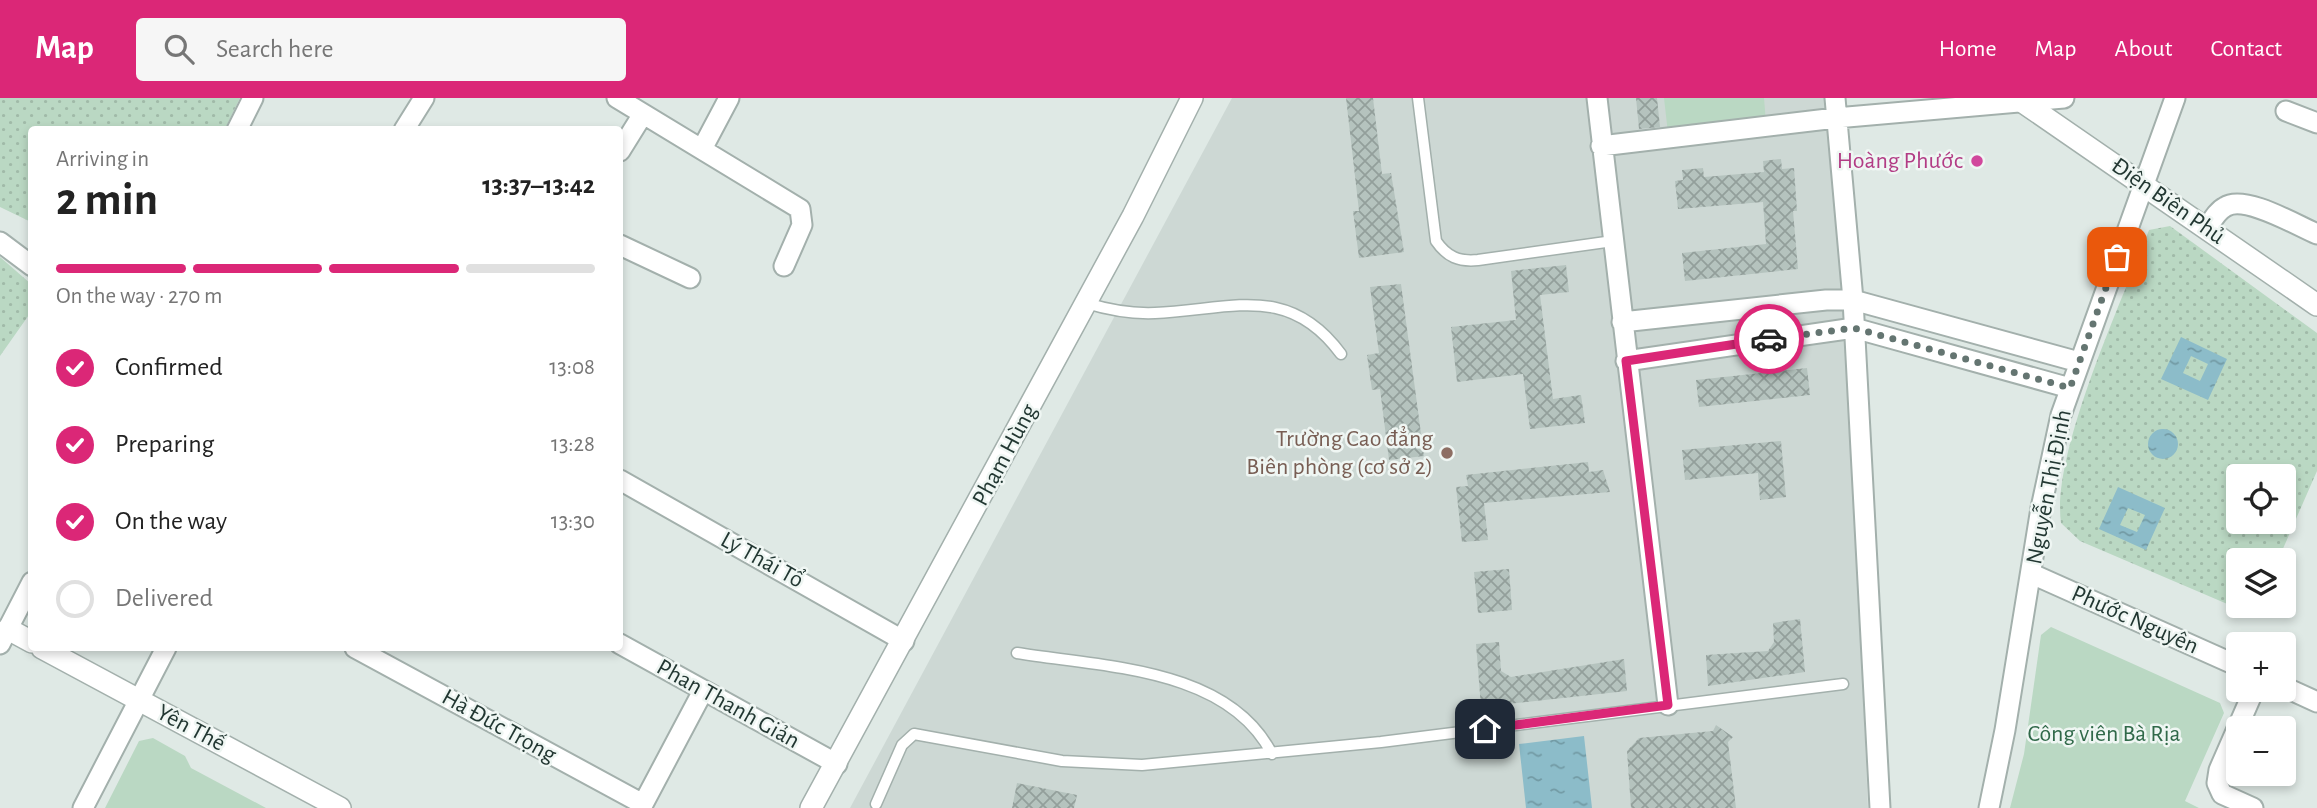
<!DOCTYPE html>
<meta charset="utf-8">
<style>
:root{--surface:#fff;--page:#f6f6f6;--text:#222;--muted:#767676;--line:#e0e0e0;--accent:#db2777}
body{margin:0;font-family:"Alegreya Sans",sans-serif;background:var(--page);color:var(--text);height:100vh;display:flex;flex-direction:column;font-size:26px;white-space:nowrap}
*{box-sizing:border-box;margin:0}
p{font-size:23px;color:var(--muted)}
.icon{flex:none;width:38px;height:38px;fill:none;stroke:currentColor;stroke-width:2;stroke-linecap:round;stroke-linejoin:round}
.map{position:relative;flex:1;overflow:hidden}
.details{position:absolute;left:28px;top:28px;width:595px;height:525px;display:flex;flex-direction:column;background:var(--surface);border-radius:7px;box-shadow:0 4px 10px #0003}
.details>*{flex:none}
.fabs{position:absolute;left:2226px;top:366px;display:grid;gap:14px}
.fabs a{display:grid;place-items:center;width:70px;height:70px;border-radius:7px;background:var(--surface);box-shadow:0 4px 10px #0003;font-size:35px}
.pin{position:absolute;display:grid;place-items:center;width:60px;height:60px;color:#fff;margin:-30px;border-radius:14px;box-shadow:0 4px 10px #0006}
.courier{position:absolute;display:grid;place-items:center;width:70px;height:70px;margin:-35px;border:5px solid #db2777;border-radius:50%;background:#fff;color:#222;box-shadow:0 2px 9px #0007}
.headline em{font-style:normal;font-weight:600}
.headline div{display:flex;flex-direction:column-reverse}
.headline{display:flex;align-items:center;justify-content:space-between;height:119px;padding:0 28px}
h1{font-size:46px;font-weight:600;line-height:52px}
.bar{display:grid;grid-template-columns:repeat(4,1fr);gap:10px 7px;align-content:center;height:84px;padding:0 28px}
.bar i{height:9px;border-radius:5px;background:var(--line)}
.bar .on{background:var(--accent)}
.bar p{grid-column:span 4}
ol{padding:0 28px;list-style:none}
li{display:flex;align-items:center;gap:21px;height:77px}
li p{margin-inline-start:auto}
li .icon{padding:7px;border-radius:50%;background:var(--accent);color:#fff;stroke-width:4}
li:last-child{color:var(--muted)}
li i{width:38px;height:38px;border:4px solid var(--line);border-radius:50%}
header{display:flex;align-items:center;gap:42px;box-sizing:border-box;height:98px;padding:0 35px;background:var(--accent);color:#fff}
header strong{font-size:33px}
nav{display:flex;gap:38px;margin-inline-start:auto;font-size:24px}
.search{width:490px;height:63px;background:var(--page);display:flex;align-items:center;gap:18px;box-sizing:border-box;padding:0 24px;border-radius:7px;color:var(--muted);font-size:26px}
.map>svg:first-child{display:block}
.built{fill:#cdd8d4}
.grass{fill:url(#grass-dots);fill-rule:evenodd}
.park{fill:#bad8c3}
.water{fill:url(#water-ripples);fill-rule:evenodd}
.building{fill:url(#building-cross-hatch)}
.lines{fill:none;stroke-linecap:round;stroke-linejoin:round}
.service-casing{stroke:#a3b0ac;stroke-width:13}
.minor-casing{stroke:#a3b0ac;stroke-width:23}
.tertiary-casing{stroke:#a3b0ac;stroke-width:24}
.service{stroke:#fff;stroke-width:10}
.minor{stroke:#fff;stroke-width:19}
.tertiary{stroke:#fff;stroke-width:21}
.done{stroke:#647571;stroke-width:7;stroke-dasharray:0 12.6}
.route{stroke:#db2777;stroke-width:9}
.hotel-dot{fill:#d1479c;stroke:#eff6f3;stroke-width:2.5}
.education-dot{fill:#8d6e63;stroke:#eff6f3;stroke-width:2.5}
.labels{text-anchor:middle;dominant-baseline:central;stroke-width:5;stroke-linejoin:round;paint-order:stroke}
.hotel-label{font-size:24px;fill:#b23c85;stroke:#eff6f3;text-anchor:end}
.street-label{font-size:24px;fill:#223732;stroke:#eff6f3}
.education-label{font-size:24px;fill:#785e54;stroke:#eff6f3;text-anchor:end}
.park-label{font-size:24px;fill:#306949;stroke:#eff6f3}
</style>
<header>
<strong>Map</strong>
<div class="search"><svg class="icon" aria-label="search" viewBox="0 0 24 24"><circle cx="10" cy="10" r="6"/><path d="M15 15l6 6"/></svg>Search here</div>
<nav><a>Home</a><a>Map</a><a>About</a><a>Contact</a></nav>
</header>
<div class="map">
<svg width="2317" height="710" viewBox="0 0 2317 710">
<defs>
<pattern id="grass-dots" width="8" height="8" patternUnits="userSpaceOnUse" patternTransform="scale(1.75)"><rect width="8" height="8" fill="#bad8c3"/><path d="M2 2h.1M6 6h.1" fill="none" stroke="#a0baa8" stroke-width="1.8" stroke-linecap="round"/></pattern>
<pattern id="water-ripples" width="26" height="14" patternUnits="userSpaceOnUse" patternTransform="scale(1.75)"><rect width="26" height="14" fill="#8cbcc9"/><path d="M2 4q2-2 4 0t4 0M15 11q2-2 4 0t4 0" fill="none" stroke="#729aa4"/></pattern>
<pattern id="building-cross-hatch" width="8" height="8" patternUnits="userSpaceOnUse" patternTransform="scale(1.75)"><rect width="8" height="8" fill="#b5c3be"/><path d="M0 0l8 8M0 8l8-8" fill="none" stroke="#939f9b"/></pattern>
</defs>
<rect width="100%" height="100%" fill="#dfe9e5"/>
<path class="built" d="M 1232,0 L 1837,0 L 1868,710 L 850,710 Z"/>
<path class="grass" d="M 0,0 L 240,0 L 225,31 L 32,32 L 31,124 L 0,109 Z
M 2170,128 L 2317,235 L 2317,373 L 2278,462 L 2238,462 L 2238,508 L 2258,508 L 2253,517 L 2080,443 L 2061,425 C 2051,355 2123,201 2149,132 ZM 2238,378 L 2284,378 L 2284,424 L 2238,424 Z
M 0,159 L 31,186 L 31,214 L 0,258 Z"/>
<path class="park" d="M 1664,0 L 1764,0 L 1766,25 L 1668,35 Z
M 2051,529 L 2220,605 L 2224,615 L 2185,703 L 2199,710 L 2010,710 L 2024,656 L 2041,537 Z
M 153,640 L 185,658 L 191,670 L 266,710 L 105,710 L 139,643 Z"/>
<path class="water" d="M 2181,239 L 2227,261 L 2208,302 L 2161,281 ZM 2191,258 L 2208,266 L 2200,283 L 2183,275 Z
M2148 346a15 15 0 1 1 30 0a15 15 0 1 1-30 0Z
M 2118,389 L 2165,410 L 2146,452 L 2099,431 ZM 2128,410 L 2145,417 L 2137,434 L 2120,427 Z
M 1584,638 L 1592,710 L 1526,710 L 1519,646 Z"/>
<path class="building" d="M 1346,0 L 1373,0 L 1382,76 L 1391,75 L 1404,154 L 1359,160 L 1353,113 L 1359,113 Z
M 1636,0 L 1657,0 L 1660,29 L 1639,31 Z
M 1781,61 L 1782,71 L 1794,70 L 1797,113 L 1793,113 L 1798,171 L 1685,183 L 1682,155 L 1766,146 L 1763,104 L 1678,111 L 1675,83 L 1683,82 L 1682,72 L 1703,70 L 1704,79 L 1764,74 L 1763,63 Z
M 1566,167 L 1569,194 L 1540,197 L 1553,301 L 1581,297 L 1585,325 L 1530,331 L 1523,276 L 1457,284 L 1451,229 L 1516,222 L 1511,173 Z
M 1401,186 L 1424,358 L 1389,362 L 1380,291 L 1372,292 L 1367,257 L 1379,255 L 1370,189 Z
M 1807,270 L 1810,297 L 1699,309 L 1696,282 Z
M 1781,343 L 1786,399 L 1760,402 L 1758,375 L 1685,382 L 1682,352 Z
M 1588,364 L 1589,374 L 1603,372 L 1610,394 L 1484,405 L 1488,442 L 1462,444 L 1456,389 L 1468,388 L 1466,377 Z
M 1509,471 L 1512,512 L 1478,515 L 1474,474 Z
M 1800,521 L 1805,574 L 1708,588 L 1706,557 L 1768,553 L 1774,544 L 1773,525 Z
M 1499,544 L 1501,573 L 1511,579 L 1624,561 L 1627,593 L 1481,609 L 1476,546 Z
M 1716,627 L 1733,639 L 1728,644 L 1736,710 L 1631,710 L 1627,653 L 1639,640 L 1713,633 Z
M 1017,685 L 1077,697 L 1074,710 L 1012,710 Z"/>
<g class="lines">
<defs>
<path id="service" d="M 1418,0 L 1436,143 C 1447,159 1459,164 1478,162 L 1613,143
M 1086,205 C 1109,212 1132,216 1155,215 C 1230,212 1288,184 1341,256
M 1017,555 C 1102,569 1228,569 1272,656
M 876,706 L 902,647 L 914,636 L 1062,663 L 1142,667 L 1381,644 L 1843,586"/>
<path id="minor" d="M 617,0 L 800,111 L 802,127 L 784,168
M 1597,0 L 1668,607
M 1835,0 L 1853,202 L 1880,710
M 2286,13 L 2317,25
M 237,32 L 253,0
M 404,32 L 424,0
M 1601,48 L 1836,20 L 2064,0
M 702,51 L 729,0
M 620,53 L 643,16
M 2207,130 C 2212,123 2217,113 2225,109 C 2244,96 2296,127 2317,136
M 0,144 L 32,168
M 620,147 L 690,180
M 1622,224 L 1826,202 L 1853,202 L 2079,264
M 1626,263 L 1854,230 L 2070,290
M 620,382 L 904,543
M 2032,476 L 2238,568
M 0,546 L 32,484
M 620,546 L 837,666
M 355,550 L 643,706
M 2284,589 L 2317,604
M 83,710 L 166,550
M 641,710 L 703,593
M 1989,710 L 2005,632 L 2041,410 L 2061,317 L 2175,0
M 2253,710 L 2222,696 L 2217,685 L 2219,672 L 2254,592"/>
<path id="tertiary" d="M 2017,0 L 2317,207
M 8,531 L 32,544
M 42,550 L 340,710
M 811,710 L 1133,118 L 1192,0"/>
</defs>
<use href="#service" class="service-casing"/>
<use href="#minor" class="minor-casing"/>
<use href="#tertiary" class="tertiary-casing"/>
<use href="#service" class="service"/>
<use href="#minor" class="minor"/>
<use href="#tertiary" class="tertiary"/>
</g>
<g class="lines">
<path class="done" d="M 1769,241 L 1854,230 L 2070,290 L 2117,159"/>
<path class="route" d="M 1485,631 L 1668,607 L 1626,263 L 1769,241"/>
</g>
<circle class="hotel-dot" cx="1977" cy="63" r="7"/>
<circle class="education-dot" cx="1447" cy="355" r="7"/>
<g class="labels">
<g class="hotel-label">
<text x="1963" y="63">Hoàng Phước</text>
</g>
<g class="street-label">
<text transform="translate(2168 103) rotate(35)">Điện Biên Phủ</text>
<text transform="translate(1005 357) rotate(-62)">Phạm Hùng</text>
<text transform="translate(2049 389) rotate(-79)">Nguyễn Thị Định</text>
<text transform="translate(762 462) rotate(29)">Lý Thái Tổ</text>
<text transform="translate(2135 522) rotate(24)">Phước Nguyên</text>
<text transform="translate(728 606) rotate(29)">Phan Thanh Giản</text>
<text transform="translate(499 628) rotate(29)">Hà Đức Trọng</text>
<text transform="translate(191 630) rotate(28)">Yên Thế</text>
</g>
<g class="education-label">
<text x="1433" y="341">Trường Cao đẳng<tspan x="1433" dy="28">Biên phòng (cơ sở 2)</tspan></text>
</g>
<g class="park-label">
<text x="2104" y="636">Công viên Bà Rịa</text>
</g>
</g>
</svg>
<div class="fabs">
<a><svg class="icon" aria-label="locate" viewBox="0 0 24 24"><circle cx="12" cy="12" r="6"/><path d="M12 2v4M12 18v4M2 12h4M18 12h4"/></svg></a>
<a><svg class="icon" aria-label="layers" viewBox="0 0 24 24"><path d="M12 4l9 5-9 5-9-5zM3 14l9 5 9-5"/></svg></a>
<a>+</a>
<a>−</a>
</div>
<div class="pin" style="left:2117px;top:159px;background:#ea580c"><svg class="icon" aria-label="bag" viewBox="0 0 24 24"><path d="M5 8h14l-1 12H6zM9 8a3 3 0 0 1 6 0"/></svg></div>
<div class="pin" style="left:1485px;top:631px;background:#1f2937"><svg class="icon" aria-label="home" viewBox="0 0 24 24"><path d="M3 11l9-7 9 7M6 9v11h12V9"/></svg></div>
<div class="courier" style="left:1769px;top:241px"><svg class="icon" aria-label="car" viewBox="0 0 24 24"><path d="M5 17H2v-5l4-1 3-4h7l3 4 3 1v5h-3M9 17h6M6 11h13"/><circle cx="7" cy="17" r="2"/><circle cx="17" cy="17" r="2"/></svg></div>
<section class="details">
<div class="headline"><div><h1>2 min</h1><p>Arriving in</p></div><em>13:37–13:42</em></div>
<div class="bar"><i class="on"></i><i class="on"></i><i class="on"></i><i></i><p>On the way · 270 m</p></div>
<ol>
<li><svg class="icon" aria-label="check" viewBox="0 0 24 24"><path d="M5 12l5 5 9-10"/></svg>Confirmed<p>13:08</p></li>
<li><svg class="icon" aria-label="check" viewBox="0 0 24 24"><path d="M5 12l5 5 9-10"/></svg>Preparing<p>13:28</p></li>
<li><svg class="icon" aria-label="check" viewBox="0 0 24 24"><path d="M5 12l5 5 9-10"/></svg>On the way<p>13:30</p></li>
<li><i></i>Delivered</li>
</ol>
</section>
</div>
